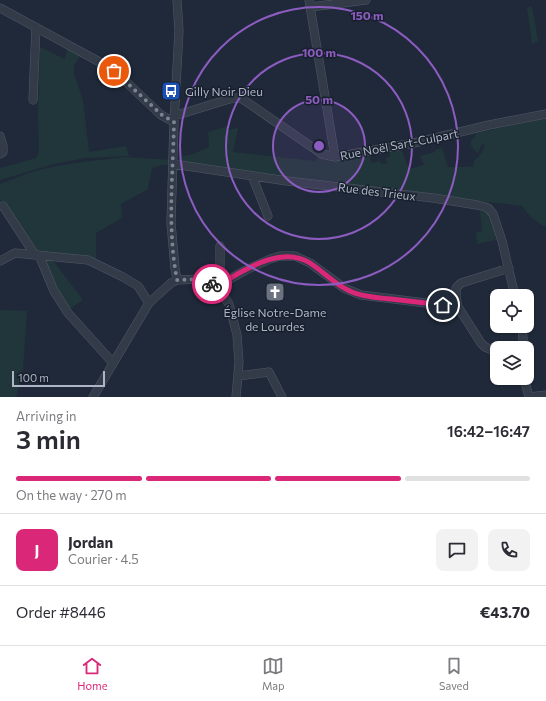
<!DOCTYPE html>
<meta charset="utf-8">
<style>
:root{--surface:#fff;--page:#f2f2f3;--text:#2b2b33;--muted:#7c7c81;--line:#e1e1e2;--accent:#db2777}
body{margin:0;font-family:Commissioner,sans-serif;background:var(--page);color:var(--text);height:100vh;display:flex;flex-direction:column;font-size:15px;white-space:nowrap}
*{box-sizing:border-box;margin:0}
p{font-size:13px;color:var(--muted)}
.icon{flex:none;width:22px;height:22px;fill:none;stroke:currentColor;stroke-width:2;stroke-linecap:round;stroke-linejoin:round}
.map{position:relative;height:397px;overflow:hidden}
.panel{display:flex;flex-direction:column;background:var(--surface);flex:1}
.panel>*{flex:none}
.tools{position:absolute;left:490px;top:289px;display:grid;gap:8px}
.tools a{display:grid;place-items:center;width:44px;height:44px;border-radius:8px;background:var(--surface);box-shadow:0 1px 3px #0004;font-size:20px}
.scale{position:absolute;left:12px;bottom:10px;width:93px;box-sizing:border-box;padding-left:4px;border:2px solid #adb5c6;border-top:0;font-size:11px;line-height:14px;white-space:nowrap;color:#adb5c6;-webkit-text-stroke:3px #18202d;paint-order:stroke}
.pin{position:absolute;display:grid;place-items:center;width:34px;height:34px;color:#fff;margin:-17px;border:2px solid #fff;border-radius:50%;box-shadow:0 1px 4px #0007}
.courier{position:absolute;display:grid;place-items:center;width:40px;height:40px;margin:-20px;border:3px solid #db2777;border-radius:50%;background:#fff;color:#222;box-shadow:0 1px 5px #0007}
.overview em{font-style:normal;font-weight:600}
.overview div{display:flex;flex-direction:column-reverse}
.overview{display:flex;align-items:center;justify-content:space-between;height:68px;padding:0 16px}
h1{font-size:26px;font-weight:600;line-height:30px}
.bar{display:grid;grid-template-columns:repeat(4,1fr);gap:6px 4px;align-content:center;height:48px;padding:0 16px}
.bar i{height:5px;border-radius:3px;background:var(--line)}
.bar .active{background:var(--accent)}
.bar p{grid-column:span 4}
.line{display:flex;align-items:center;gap:10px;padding:0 16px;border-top:1px solid var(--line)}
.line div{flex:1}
.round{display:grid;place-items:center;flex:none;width:42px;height:42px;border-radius:8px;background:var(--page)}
.menu{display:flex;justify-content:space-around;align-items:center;height:56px;border-top:1px solid var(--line);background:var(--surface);font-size:11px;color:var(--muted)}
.menu a{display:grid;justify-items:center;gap:2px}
.menu .active{color:var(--accent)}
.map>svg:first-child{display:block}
.green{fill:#21363a}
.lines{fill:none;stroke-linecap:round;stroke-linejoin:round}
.minor-casing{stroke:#505867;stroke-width:9}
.minor{stroke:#333b49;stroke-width:8}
.done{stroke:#7b8495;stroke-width:4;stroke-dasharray:0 7.2}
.route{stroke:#db2777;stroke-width:5}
.ring{fill:none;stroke:#8c5cc1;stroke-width:2}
.labels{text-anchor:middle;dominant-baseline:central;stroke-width:3;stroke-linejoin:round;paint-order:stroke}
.poi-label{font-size:12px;fill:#adb5c6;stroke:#18202d;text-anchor:start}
.street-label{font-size:12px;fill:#adb5c6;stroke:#18202d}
.centre{fill:#8c5cc1;stroke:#18202d;stroke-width:2}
.ring-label{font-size:12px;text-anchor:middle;font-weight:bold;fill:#8c5cc1;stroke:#18202d;stroke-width:3;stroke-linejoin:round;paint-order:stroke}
</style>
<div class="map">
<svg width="546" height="397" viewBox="0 0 546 397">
<rect width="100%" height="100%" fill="#1f2939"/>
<path class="green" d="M 532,6 L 538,41 L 532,44 L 527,8 Z
M 40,47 L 65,59 L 67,49 L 80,55 L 74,66 L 74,74 L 83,100 L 89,152 L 126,146 L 129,156 L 85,158 L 54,164 L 0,180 L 0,168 L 36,158 L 39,152 L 38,113 Z
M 546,118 L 546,227 C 534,221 530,217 522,206 L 489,202 L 488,205 L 373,191 L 182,162 L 182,156 L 190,155 L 209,147 L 208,132 L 228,126 L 228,130 L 238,128 L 233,152 L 315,161 L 319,157 L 333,162 L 362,157 L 369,154 L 371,163 L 380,161 L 381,164 L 387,163 L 386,158 L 390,156 L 389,151 L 401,149 L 409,169 L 424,165 L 420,156 L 435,152 L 435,150 L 442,148 L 448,167 L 469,167 L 469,166 L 473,167 L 474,161 L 481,154 L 485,145 L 482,144 L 478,153 L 471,146 L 471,142 L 477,133 Z
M 125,157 L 170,160 L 170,165 L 162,165 L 152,168 L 148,189 L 121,204 L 122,218 L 96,233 L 96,260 L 40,253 C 25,242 13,217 3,201 L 0,202 L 0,184 C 12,179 23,175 35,171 C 64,163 95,161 125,157 Z
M 487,211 L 494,230 L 496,240 L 477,244 L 476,233 L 482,231 L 480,212 Z
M 46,258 L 51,258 L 83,300 L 71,308 L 65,304 L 47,265 Z
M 0,310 L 27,311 L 23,369 L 16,397 L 0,397 Z"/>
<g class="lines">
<defs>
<path id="minor" d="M 177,0 L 179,31 L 174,122 L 171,223 L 175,268 L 177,280
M 309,0 L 335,157
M 310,7 L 366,0
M 0,8 L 107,66 L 120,76 L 161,115 L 174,122
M 33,100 L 36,27
M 174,116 L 233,98 L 241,98 L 322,154 L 335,157 L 414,143 L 489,125 L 546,114
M 0,136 L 3,146 L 3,152 L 0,154
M 173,164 L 287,181 L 433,198 L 477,205 L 488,208 L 493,214 L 502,241 L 515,296
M 252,176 L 268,216
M 3,206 L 35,255
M 220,246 L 220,284
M 39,255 L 54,291 L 68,313 L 113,363
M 0,261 L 15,253 L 88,260 L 123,277 L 138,286 L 149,303
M 217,286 L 246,270 L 270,259 L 280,256 L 295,256 L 310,263 L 344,288 L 361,295 L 458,307
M 522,326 L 523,339 L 523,348
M 497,352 L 485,347 L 481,343 L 458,307 L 456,297 L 456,288 L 461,283 L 509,268
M 238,376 L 269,372 L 282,397
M 524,378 L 529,397
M 93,397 L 149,303 L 171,283 L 177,280 L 201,279 L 217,286 L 229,304 L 237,335 L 239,362 L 236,397
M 529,397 L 546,395"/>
</defs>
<use href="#minor" class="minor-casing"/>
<use href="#minor" class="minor"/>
</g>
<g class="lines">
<path class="done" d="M 114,71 L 162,115 L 174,122 C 173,175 167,228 177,280 L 201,279 L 212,284"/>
<path class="route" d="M 212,284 L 217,286 C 242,272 280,244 310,263 C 324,272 336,286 352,292 C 364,297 378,298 391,299 C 408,301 426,303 443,305"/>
</g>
<circle cx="319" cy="146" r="46" fill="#8c5cc1" fill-opacity=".12"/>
<g class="ring">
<circle cx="319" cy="146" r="46"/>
<circle cx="319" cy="146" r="93"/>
<circle cx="319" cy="146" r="139"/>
</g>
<defs>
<symbol id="bus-square" viewBox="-11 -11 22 22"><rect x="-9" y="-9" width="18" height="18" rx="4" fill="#1a4fb4" stroke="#18202d"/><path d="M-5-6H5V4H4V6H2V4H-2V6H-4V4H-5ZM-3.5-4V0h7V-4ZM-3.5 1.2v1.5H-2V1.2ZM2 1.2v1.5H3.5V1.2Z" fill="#fff"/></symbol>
<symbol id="church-square" viewBox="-11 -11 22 22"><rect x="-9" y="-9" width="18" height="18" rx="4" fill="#6b7280" stroke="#18202d"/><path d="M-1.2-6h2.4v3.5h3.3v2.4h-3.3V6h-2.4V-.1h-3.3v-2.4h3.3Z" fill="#fff"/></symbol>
</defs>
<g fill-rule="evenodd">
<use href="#bus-square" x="160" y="80" width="22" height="22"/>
<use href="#church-square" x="264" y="281" width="22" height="22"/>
</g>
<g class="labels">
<g class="poi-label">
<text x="185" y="91">Gilly Noir Dieu</text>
<text x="275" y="312" text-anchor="middle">Église Notre-Dame<tspan x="275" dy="14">de Lourdes</tspan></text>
</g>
<g class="street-label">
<text transform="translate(399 144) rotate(-11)">Rue Noël Sart-Culpart</text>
<text transform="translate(377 191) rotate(7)">Rue des Trieux</text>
</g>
</g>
<circle cx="319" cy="146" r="6" class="centre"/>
<g class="ring-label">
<text x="367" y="20">150 m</text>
<text x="319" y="57">100 m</text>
<text x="319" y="104">50 m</text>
</g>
</svg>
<div class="tools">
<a><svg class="icon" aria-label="locate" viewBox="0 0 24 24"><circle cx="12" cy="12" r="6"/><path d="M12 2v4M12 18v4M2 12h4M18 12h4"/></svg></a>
<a><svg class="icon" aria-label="layers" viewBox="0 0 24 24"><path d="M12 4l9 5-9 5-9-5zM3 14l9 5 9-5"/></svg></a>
</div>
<div class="scale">100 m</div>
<div class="pin" style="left:114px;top:71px;background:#ea580c"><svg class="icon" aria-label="bag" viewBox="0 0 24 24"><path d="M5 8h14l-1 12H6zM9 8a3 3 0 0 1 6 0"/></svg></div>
<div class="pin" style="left:443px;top:305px;background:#1f2937"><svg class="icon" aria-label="home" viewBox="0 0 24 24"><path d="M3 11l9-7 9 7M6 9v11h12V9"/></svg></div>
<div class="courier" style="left:212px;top:284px"><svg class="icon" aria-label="bike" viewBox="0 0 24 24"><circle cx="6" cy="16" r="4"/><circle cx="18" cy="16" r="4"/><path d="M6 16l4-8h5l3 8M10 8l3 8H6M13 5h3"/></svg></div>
</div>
<section class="panel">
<div class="overview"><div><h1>3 min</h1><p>Arriving in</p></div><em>16:42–16:47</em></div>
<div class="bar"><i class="active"></i><i class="active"></i><i class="active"></i><i></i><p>On the way · 270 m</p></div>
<div class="line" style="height:72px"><b class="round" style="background:var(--accent);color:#fff">J</b><div><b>Jordan</b><p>Courier · 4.5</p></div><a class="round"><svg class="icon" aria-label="chat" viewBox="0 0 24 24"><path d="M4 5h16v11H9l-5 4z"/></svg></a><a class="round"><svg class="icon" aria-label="phone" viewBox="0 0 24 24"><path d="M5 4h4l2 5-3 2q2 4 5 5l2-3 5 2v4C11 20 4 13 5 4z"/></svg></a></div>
<div class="line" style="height:52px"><div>Order #8446</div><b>€43.70</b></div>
</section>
<nav class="menu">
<a class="active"><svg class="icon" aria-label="home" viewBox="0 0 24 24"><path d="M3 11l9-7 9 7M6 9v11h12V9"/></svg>Home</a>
<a><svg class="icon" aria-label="map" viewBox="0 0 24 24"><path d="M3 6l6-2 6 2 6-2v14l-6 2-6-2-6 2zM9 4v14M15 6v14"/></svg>Map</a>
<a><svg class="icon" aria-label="saved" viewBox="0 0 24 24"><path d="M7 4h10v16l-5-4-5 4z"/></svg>Saved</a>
</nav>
